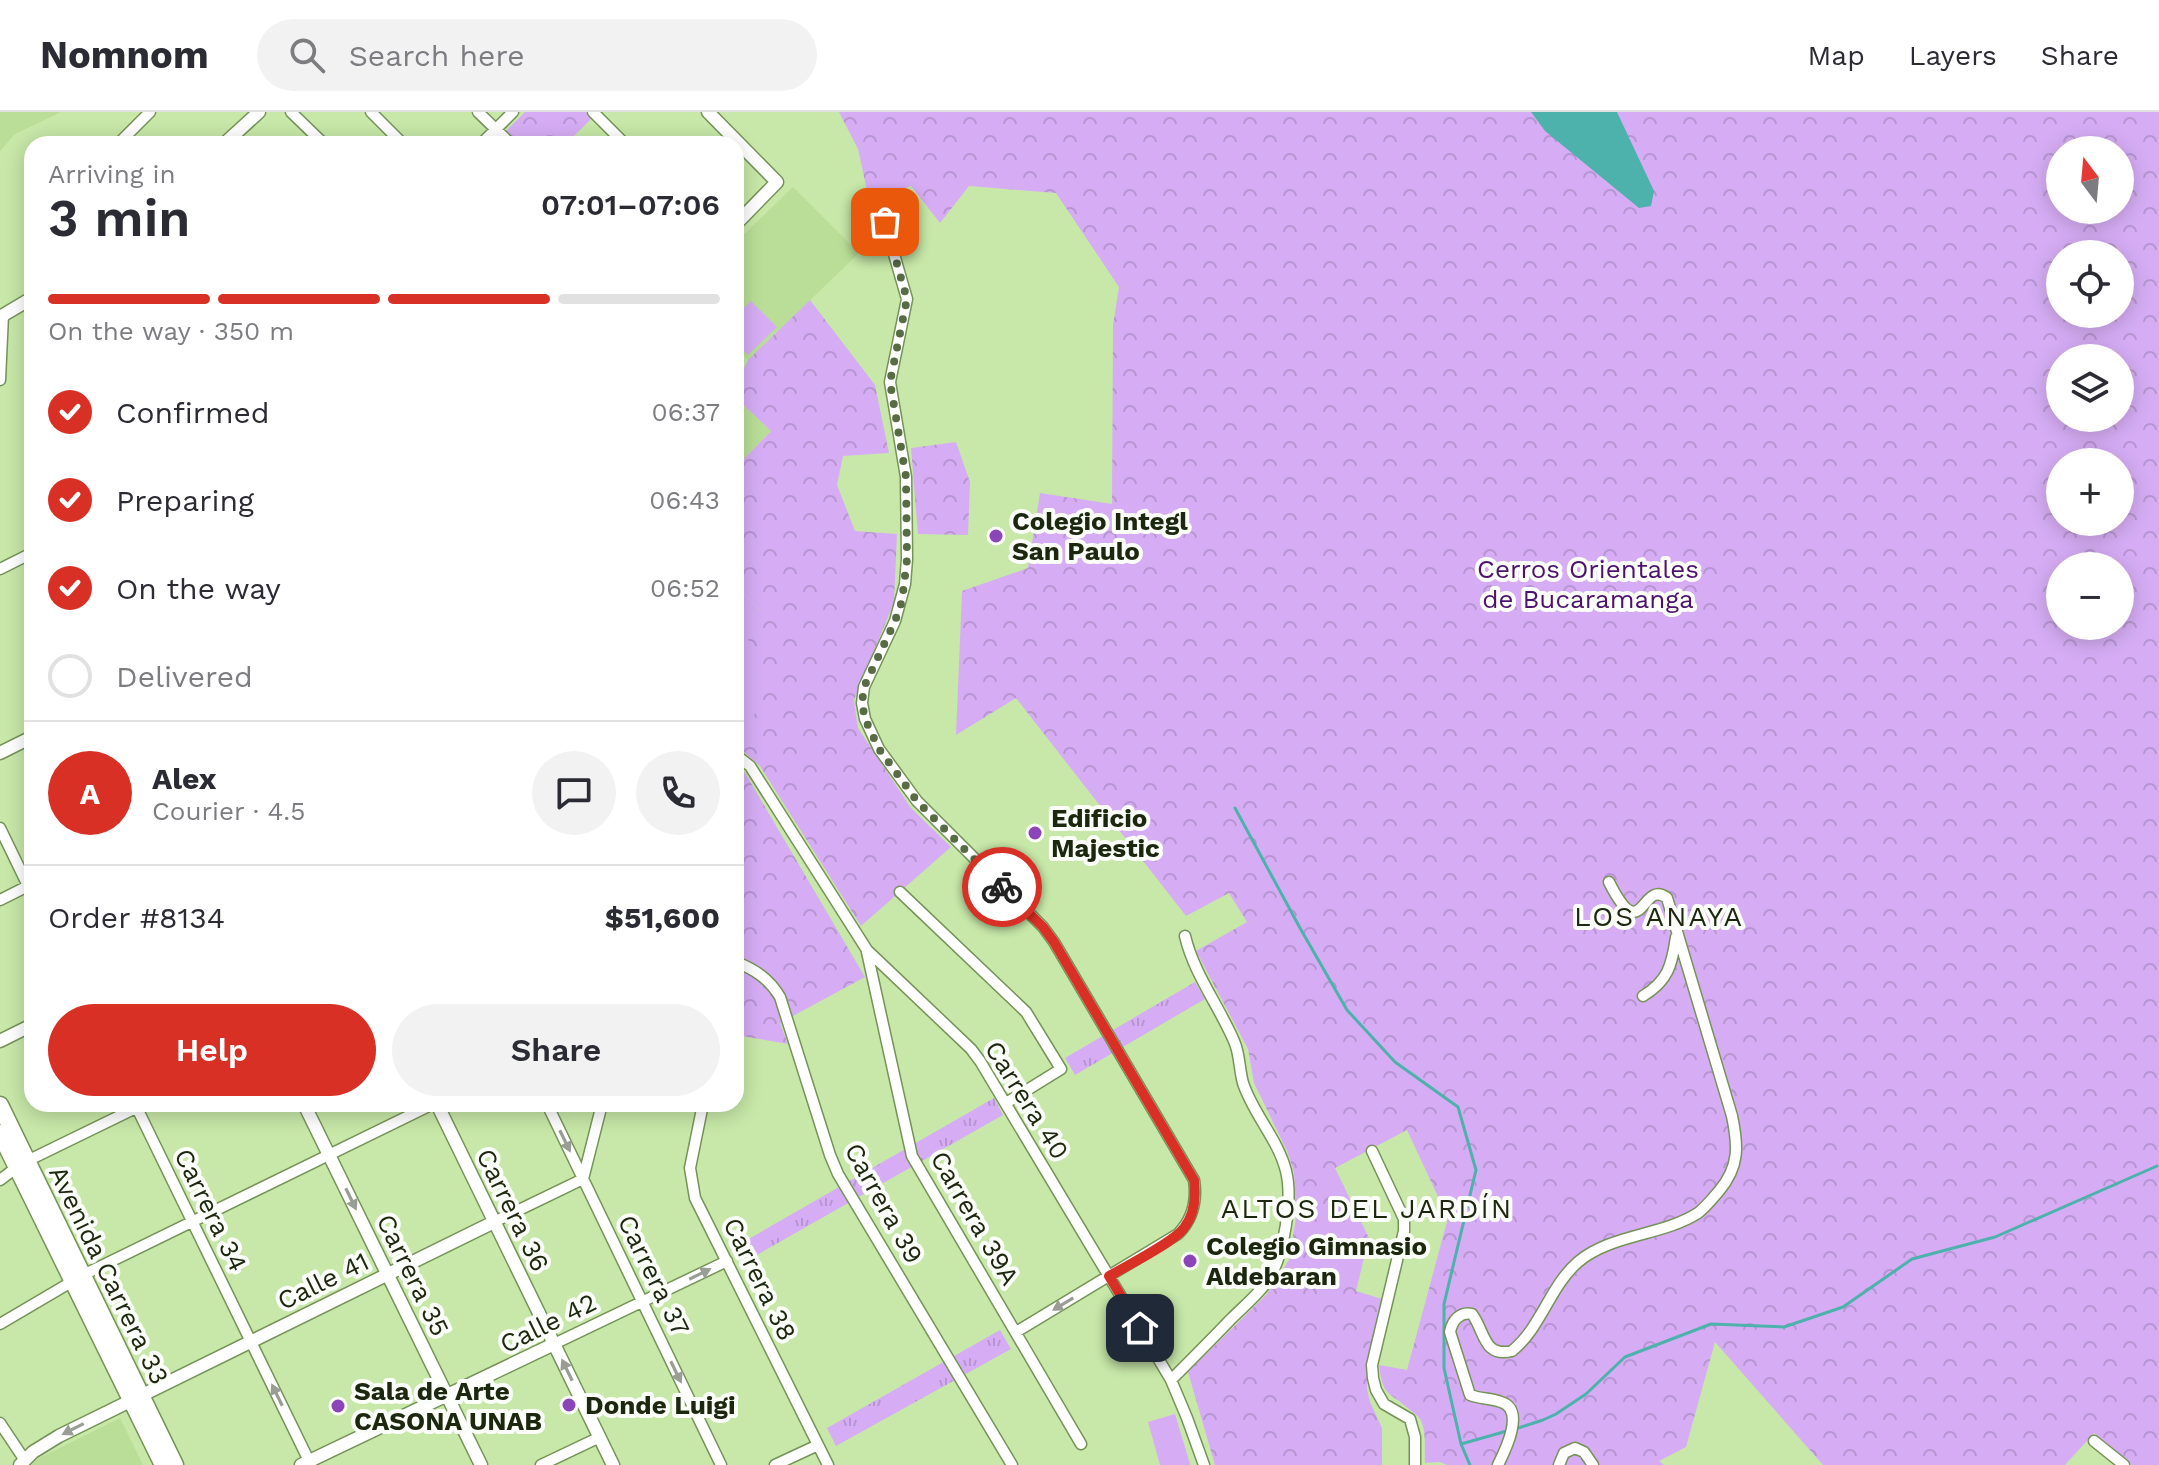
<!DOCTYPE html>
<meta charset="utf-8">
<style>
:root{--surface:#fff;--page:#f2f2f3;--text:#2b2b33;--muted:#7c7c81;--line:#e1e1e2;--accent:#d93025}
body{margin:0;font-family:"Work Sans",sans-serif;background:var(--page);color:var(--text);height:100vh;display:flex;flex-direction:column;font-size:30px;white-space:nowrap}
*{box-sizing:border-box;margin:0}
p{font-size:26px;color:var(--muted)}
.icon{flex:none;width:44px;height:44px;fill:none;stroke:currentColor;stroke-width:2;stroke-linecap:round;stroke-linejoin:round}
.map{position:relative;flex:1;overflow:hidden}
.panel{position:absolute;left:24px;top:24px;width:720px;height:976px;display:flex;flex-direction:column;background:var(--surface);border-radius:24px;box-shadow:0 4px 20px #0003}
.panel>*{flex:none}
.needle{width:52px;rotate:344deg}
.buttons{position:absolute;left:2046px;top:24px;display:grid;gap:16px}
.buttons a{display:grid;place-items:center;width:88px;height:88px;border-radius:50%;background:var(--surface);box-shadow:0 4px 20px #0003;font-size:40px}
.pin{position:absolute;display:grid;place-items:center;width:68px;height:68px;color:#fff;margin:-34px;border-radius:16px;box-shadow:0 4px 12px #0006}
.courier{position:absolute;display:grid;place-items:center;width:80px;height:80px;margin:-40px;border:6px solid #d93025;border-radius:50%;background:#fff;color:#222;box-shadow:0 2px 10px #0007}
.overview em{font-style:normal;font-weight:600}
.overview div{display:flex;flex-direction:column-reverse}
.overview{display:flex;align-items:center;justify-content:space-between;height:136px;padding:0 24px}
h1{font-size:52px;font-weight:600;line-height:60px}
.bar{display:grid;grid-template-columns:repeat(4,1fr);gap:12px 8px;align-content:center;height:96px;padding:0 24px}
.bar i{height:10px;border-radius:6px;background:var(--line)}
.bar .selected{background:var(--accent)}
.bar p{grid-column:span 4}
.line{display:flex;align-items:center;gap:20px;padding:0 24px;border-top:2px solid var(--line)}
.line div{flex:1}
.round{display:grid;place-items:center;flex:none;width:84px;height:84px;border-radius:42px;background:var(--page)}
ol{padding:0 24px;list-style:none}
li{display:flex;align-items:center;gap:24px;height:88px}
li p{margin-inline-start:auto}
li .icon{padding:8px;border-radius:50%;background:var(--accent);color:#fff;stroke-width:4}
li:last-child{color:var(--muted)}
li i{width:44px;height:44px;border:4px solid var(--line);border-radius:50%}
.action{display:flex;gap:16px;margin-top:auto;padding:16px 24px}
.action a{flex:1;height:92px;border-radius:48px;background:var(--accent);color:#fff;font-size:32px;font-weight:600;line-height:92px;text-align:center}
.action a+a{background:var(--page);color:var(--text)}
header{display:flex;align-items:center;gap:48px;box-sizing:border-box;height:112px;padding:0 40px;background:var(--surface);border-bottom:2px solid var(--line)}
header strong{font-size:38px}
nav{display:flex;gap:44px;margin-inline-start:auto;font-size:28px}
.search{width:560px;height:72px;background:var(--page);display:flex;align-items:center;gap:20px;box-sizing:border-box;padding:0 28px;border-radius:44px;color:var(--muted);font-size:30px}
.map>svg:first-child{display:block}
.built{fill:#bade97}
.grass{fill:url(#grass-tufts)}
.forest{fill:url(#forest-crowns);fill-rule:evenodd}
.pitch{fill:#d6adf5}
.water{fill:#4db1ac}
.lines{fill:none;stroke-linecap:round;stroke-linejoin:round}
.stream{stroke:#4db1ac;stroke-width:3}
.minor-casing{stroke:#759357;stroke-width:13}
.tertiary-casing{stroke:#759357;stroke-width:15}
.primary-casing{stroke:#759357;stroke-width:19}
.minor{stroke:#fff;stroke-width:10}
.tertiary{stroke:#fff;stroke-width:12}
.primary{stroke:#fff;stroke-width:16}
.oneway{fill:#989e93}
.done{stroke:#576b44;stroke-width:8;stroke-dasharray:0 14.4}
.route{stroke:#d93025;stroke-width:10}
.poi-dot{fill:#8c45b8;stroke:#fbfef8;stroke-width:3}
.labels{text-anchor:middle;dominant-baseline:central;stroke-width:8;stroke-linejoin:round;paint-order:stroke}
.poi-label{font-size:26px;font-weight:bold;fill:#1b270e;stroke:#fbfef8;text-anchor:start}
.park-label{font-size:26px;fill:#4e126e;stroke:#fbfef8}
.street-label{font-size:26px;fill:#1b270e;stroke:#fbfef8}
.neighbourhood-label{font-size:28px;letter-spacing:2px;fill:#1b270e;stroke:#fbfef8}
</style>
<header>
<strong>Nomnom</strong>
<div class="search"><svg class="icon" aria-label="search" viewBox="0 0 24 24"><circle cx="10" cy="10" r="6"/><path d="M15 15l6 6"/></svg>Search here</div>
<nav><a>Map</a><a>Layers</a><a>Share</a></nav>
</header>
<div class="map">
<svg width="2159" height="1353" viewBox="0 0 2159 1353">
<defs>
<pattern id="grass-tufts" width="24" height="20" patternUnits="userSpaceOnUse" patternTransform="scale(2)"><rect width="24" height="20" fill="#d6adf5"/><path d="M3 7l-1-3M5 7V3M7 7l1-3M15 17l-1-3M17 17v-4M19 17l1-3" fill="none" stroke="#b795d1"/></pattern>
<pattern id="forest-crowns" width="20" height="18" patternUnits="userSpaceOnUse" patternTransform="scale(2)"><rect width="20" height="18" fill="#d6adf5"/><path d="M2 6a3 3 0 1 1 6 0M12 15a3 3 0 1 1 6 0" fill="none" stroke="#b795d1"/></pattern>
</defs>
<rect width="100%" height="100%" fill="#c7e8a8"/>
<path class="built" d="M 0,0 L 61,0 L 15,22 L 0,39 Z
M 793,75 L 859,141 L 748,248 L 736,235 L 736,130 Z
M 736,286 L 771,319 L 736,355 Z
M 120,1306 L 143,1353 L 29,1353 L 31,1350 Z"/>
<path class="grass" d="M 1195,870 L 1205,887 L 1075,963 L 1065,946 Z
M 994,986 L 1003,1003 L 748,1148 L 740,1132 Z
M 1000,1218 L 1011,1237 L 836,1334 L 827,1316 Z"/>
<path class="forest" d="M 525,0 L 585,0 L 592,6 L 566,32 L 520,32 L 506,19 Z
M 839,0 L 2159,0 L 2159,1353 L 2132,1353 L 2094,1321 L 2065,1353 L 1823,1353 L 1715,1230 L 1686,1335 L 1659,1349 L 1664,1353 L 1447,1353 L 1440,1350 L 1425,1351 C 1424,1337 1427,1319 1420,1307 C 1418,1304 1413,1300 1410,1298 C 1389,1279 1383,1286 1379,1253 L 1407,1258 L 1448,1106 L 1407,1018 L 1335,1056 L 1369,1126 L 1356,1179 L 1382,1187 L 1367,1256 L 1367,1277 L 1370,1290 L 1382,1316 L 1382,1353 L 1215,1353 L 1188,1260 L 1267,1182 L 1289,1148 L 1296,1106 L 1294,1060 L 1287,1039 L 1254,971 L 1248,937 L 1196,839 L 1247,810 L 1229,781 L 1186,804 L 1016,586 L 956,623 L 962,479 L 1028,456 L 1040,381 L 1112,392 L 1113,213 L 1119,175 L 1056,81 L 969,74 L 940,111 L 911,74 L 869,88 L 858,37 ZM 2060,38 L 2120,38 L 2120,98 L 2060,98 ZM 2060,142 L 2120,142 L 2120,202 L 2060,202 ZM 2060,246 L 2120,246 L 2120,306 L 2060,306 ZM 2060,350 L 2120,350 L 2120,410 L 2060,410 ZM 2060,454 L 2120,454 L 2120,514 L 2060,514 Z
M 810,188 L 875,273 L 889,341 L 843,344 L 837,373 L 855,419 L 897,422 L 894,490 L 854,588 L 856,603 L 858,616 L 911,696 L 951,735 L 861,814 L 760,654 L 736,633 L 759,593 L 740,516 L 759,497 L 736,474 L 736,355 L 771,319 L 736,286 L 736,273 L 748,248 Z
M 956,330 L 970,370 L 968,423 L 918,422 L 911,336 Z
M 736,650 L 741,654 L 865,865 L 780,911 L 788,932 L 736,923 Z"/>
<path class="pitch" d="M 751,189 L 777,215 L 748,243 L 736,231 L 736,203 Z
M 736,474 L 759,497 L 741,516 L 766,556 L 760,593 L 736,633 Z
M 1175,1302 L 1190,1352 L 1190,1353 L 1160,1353 L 1148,1310 Z"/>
<path class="water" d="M 1531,0 L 1617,0 L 1654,79 L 1651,94 L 1639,96 L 1545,19 Z"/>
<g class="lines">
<path class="stream" d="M 1235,696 L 1300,816 L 1347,898 L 1395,950 L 1458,995 L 1476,1058 L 1444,1192 L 1444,1256 L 1461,1332 L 1470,1353
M 1515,1317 L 1543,1308 L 1556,1302 L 1586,1282 L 1625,1245 L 1711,1212 L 1784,1215 L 1843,1195 L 1912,1147 L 1995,1125 L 2157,1054
M 1461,1332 L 1507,1319"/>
<defs>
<path id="minor" d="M 291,0 L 324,32
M 371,0 L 403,32
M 478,0 L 511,32
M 593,0 L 625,32
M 118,32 L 150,0
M 481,32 L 513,0
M 878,87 L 907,187 L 890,270 L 906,365 L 907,447 L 905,472 L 895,509 L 864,575 L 862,591 L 865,607 L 879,637 L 917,689 L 1043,815 L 1054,830 L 1194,1068 C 1197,1088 1193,1107 1178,1122 L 1016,1220
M 0,268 L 3,203
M 0,457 L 32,441
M 736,643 L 750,654 L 867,838 L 971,937 L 980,949 L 1171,1268 L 1187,1306 L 1204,1353
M 0,716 L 32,782
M 900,780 L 1026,900 L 1061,957 L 1006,991
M 0,788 L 32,772
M 867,840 L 912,1044 L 1081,1332
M 736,850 C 756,858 769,867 780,885 L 830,1043 L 838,1062 L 1012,1353
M 1643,884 C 1668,869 1672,853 1676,825
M 135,992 L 311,1353
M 547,992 L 721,1353
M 703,992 L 690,1056 L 695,1086 L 828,1353
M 1372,1039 L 1404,1107 L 1404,1119 L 1372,1253 L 1373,1266 L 1376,1278 L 1384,1292 L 1410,1307 L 1415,1325 L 1415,1353
M 27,1049 L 144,992
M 0,1068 L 17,1055
M 494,1110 L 583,1067 L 602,992
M 83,1163 L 433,992
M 0,1212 L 73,1169
M 554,1232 L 727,1149
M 1171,1268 C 1191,1248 1211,1228 1231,1207 C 1244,1194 1259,1182 1269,1167 C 1284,1142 1293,1087 1286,1059 C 1278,1027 1253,1002 1243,971 C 1239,957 1240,942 1234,929 C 1219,894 1194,862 1185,824
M 0,1311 L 24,1347
M 2094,1329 L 2124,1353
M 541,1353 L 600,1325
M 775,1353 L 818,1333
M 1498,1353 C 1505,1339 1526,1297 1501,1290 C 1491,1286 1480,1287 1470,1283 L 1450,1220 C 1452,1209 1460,1199 1472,1202 C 1485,1219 1483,1246 1512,1239 C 1541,1216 1550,1174 1578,1150 C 1611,1122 1662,1124 1698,1101 C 1706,1095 1712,1087 1719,1079 C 1740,1054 1738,1033 1732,1004 L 1667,786 C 1641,766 1643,838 1609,770
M 1559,1353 L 1564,1341 L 1575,1336 L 1584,1340 L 1593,1353"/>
<path id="tertiary" d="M 708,0 L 777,70 L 736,112
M 224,32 L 259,0
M 0,205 L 32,186
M 0,641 L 32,625
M 0,929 L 32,913
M 304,992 L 481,1353
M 437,992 L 613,1353
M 20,1353 L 33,1340 L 59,1324 L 494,1110
M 301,1353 L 554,1232"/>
<path id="primary" d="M 0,993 L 175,1353
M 0,1021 L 163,1353"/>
</defs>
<use href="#minor" class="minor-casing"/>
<use href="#tertiary" class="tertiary-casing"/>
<use href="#primary" class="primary-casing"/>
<use href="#minor" class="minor"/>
<use href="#tertiary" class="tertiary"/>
<use href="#primary" class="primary"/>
</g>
<defs><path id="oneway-solid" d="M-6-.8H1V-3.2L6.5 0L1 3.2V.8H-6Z" transform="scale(2)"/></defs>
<g class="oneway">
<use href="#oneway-solid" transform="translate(565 1029) rotate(64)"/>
<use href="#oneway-solid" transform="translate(351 1087) rotate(64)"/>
<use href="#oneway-solid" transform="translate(700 1162) rotate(-26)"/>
<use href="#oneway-solid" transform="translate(1063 1192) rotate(149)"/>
<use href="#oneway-solid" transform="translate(567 1258) rotate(-116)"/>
<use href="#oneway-solid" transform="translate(676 1260) rotate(64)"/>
<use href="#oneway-solid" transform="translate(277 1283) rotate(-116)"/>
<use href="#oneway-solid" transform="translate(73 1317) rotate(153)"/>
</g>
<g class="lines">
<path class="done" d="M 885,110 L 907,187 L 890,270 L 906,365 L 907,447 L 902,489 L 895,509 L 864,575 L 862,591 L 865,607 L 879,637 L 917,689 L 1002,775"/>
<path class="route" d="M 1002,775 L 1043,815 L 1054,830 L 1194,1068 C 1196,1085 1195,1102 1184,1116 C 1174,1130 1127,1154 1109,1164 L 1140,1216"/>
</g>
<g class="poi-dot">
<circle cx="996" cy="424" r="8"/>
<circle cx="1035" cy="721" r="8"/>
<circle cx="1190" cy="1149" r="8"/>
<circle cx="569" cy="1293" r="8"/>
<circle cx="338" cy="1294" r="8"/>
</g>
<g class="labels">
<g class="poi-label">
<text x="1012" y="409">Colegio Integl<tspan x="1012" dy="30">San Paulo</tspan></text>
<text x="1051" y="706">Edificio<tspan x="1051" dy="30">Majestic</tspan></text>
<text x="1206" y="1134">Colegio Gimnasio<tspan x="1206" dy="30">Aldebaran</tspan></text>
<text x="354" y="1279">Sala de Arte<tspan x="354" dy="30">CASONA UNAB</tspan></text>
<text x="585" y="1293">Donde Luigi</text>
</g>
<g class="park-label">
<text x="1588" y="457">Cerros Orientales<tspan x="1588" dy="30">de Bucaramanga</tspan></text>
</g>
<g class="street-label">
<text transform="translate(1027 988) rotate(58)">Carrera 40</text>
<text transform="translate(884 1091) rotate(61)">Carrera 39</text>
<text transform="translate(211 1098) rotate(64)">Carrera 34</text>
<text transform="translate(513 1098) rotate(64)">Carrera 36</text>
<text transform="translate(975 1106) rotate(60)">Carrera 39A</text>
<text transform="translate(109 1163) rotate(64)">Avenida Carrera 33</text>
<text transform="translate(413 1163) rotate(64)">Carrera 35</text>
<text transform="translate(654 1163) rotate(64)">Carrera 37</text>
<text transform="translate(760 1167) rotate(64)">Carrera 38</text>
<text transform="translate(323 1169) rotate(-26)">Calle 41</text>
<text transform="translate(548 1211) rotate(-26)">Calle 42</text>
</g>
<g class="neighbourhood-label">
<text x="1659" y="804">LOS ANAYA</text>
<text x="1367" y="1096">ALTOS DEL JARDÍN</text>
</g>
</g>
</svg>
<div class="buttons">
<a><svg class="needle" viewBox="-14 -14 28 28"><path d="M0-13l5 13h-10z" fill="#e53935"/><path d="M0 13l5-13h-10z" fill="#7c7c81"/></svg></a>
<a><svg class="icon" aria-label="locate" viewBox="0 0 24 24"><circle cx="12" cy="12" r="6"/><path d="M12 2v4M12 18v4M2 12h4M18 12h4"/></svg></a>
<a><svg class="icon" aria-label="layers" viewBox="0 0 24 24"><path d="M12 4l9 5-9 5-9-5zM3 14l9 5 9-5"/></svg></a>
<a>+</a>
<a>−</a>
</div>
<div class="pin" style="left:885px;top:110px;background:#ea580c"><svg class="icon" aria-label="bag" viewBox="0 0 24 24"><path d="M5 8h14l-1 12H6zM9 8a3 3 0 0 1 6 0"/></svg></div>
<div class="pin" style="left:1140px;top:1216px;background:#1f2937"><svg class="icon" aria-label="home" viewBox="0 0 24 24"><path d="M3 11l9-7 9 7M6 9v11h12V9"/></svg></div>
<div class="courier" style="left:1002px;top:775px"><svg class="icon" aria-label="bike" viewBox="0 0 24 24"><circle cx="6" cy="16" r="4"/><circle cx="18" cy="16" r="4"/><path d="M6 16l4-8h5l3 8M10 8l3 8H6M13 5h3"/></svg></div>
<section class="panel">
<div class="overview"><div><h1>3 min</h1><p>Arriving in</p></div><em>07:01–07:06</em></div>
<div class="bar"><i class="selected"></i><i class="selected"></i><i class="selected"></i><i></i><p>On the way · 350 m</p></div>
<ol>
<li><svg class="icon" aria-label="check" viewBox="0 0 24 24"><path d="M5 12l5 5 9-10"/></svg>Confirmed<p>06:37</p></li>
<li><svg class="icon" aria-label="check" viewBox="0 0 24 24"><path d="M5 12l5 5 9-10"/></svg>Preparing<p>06:43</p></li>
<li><svg class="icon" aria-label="check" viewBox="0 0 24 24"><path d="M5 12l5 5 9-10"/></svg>On the way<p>06:52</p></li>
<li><i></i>Delivered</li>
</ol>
<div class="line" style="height:144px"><b class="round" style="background:var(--accent);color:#fff">A</b><div><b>Alex</b><p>Courier · 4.5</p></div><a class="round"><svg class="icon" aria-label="chat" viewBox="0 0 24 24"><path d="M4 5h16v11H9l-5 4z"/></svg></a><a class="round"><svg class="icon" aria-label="phone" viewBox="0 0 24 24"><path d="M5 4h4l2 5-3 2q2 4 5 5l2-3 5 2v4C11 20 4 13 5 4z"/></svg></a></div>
<div class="line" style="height:104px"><div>Order #8134</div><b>$51,600</b></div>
<div class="action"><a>Help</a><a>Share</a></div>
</section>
</div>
